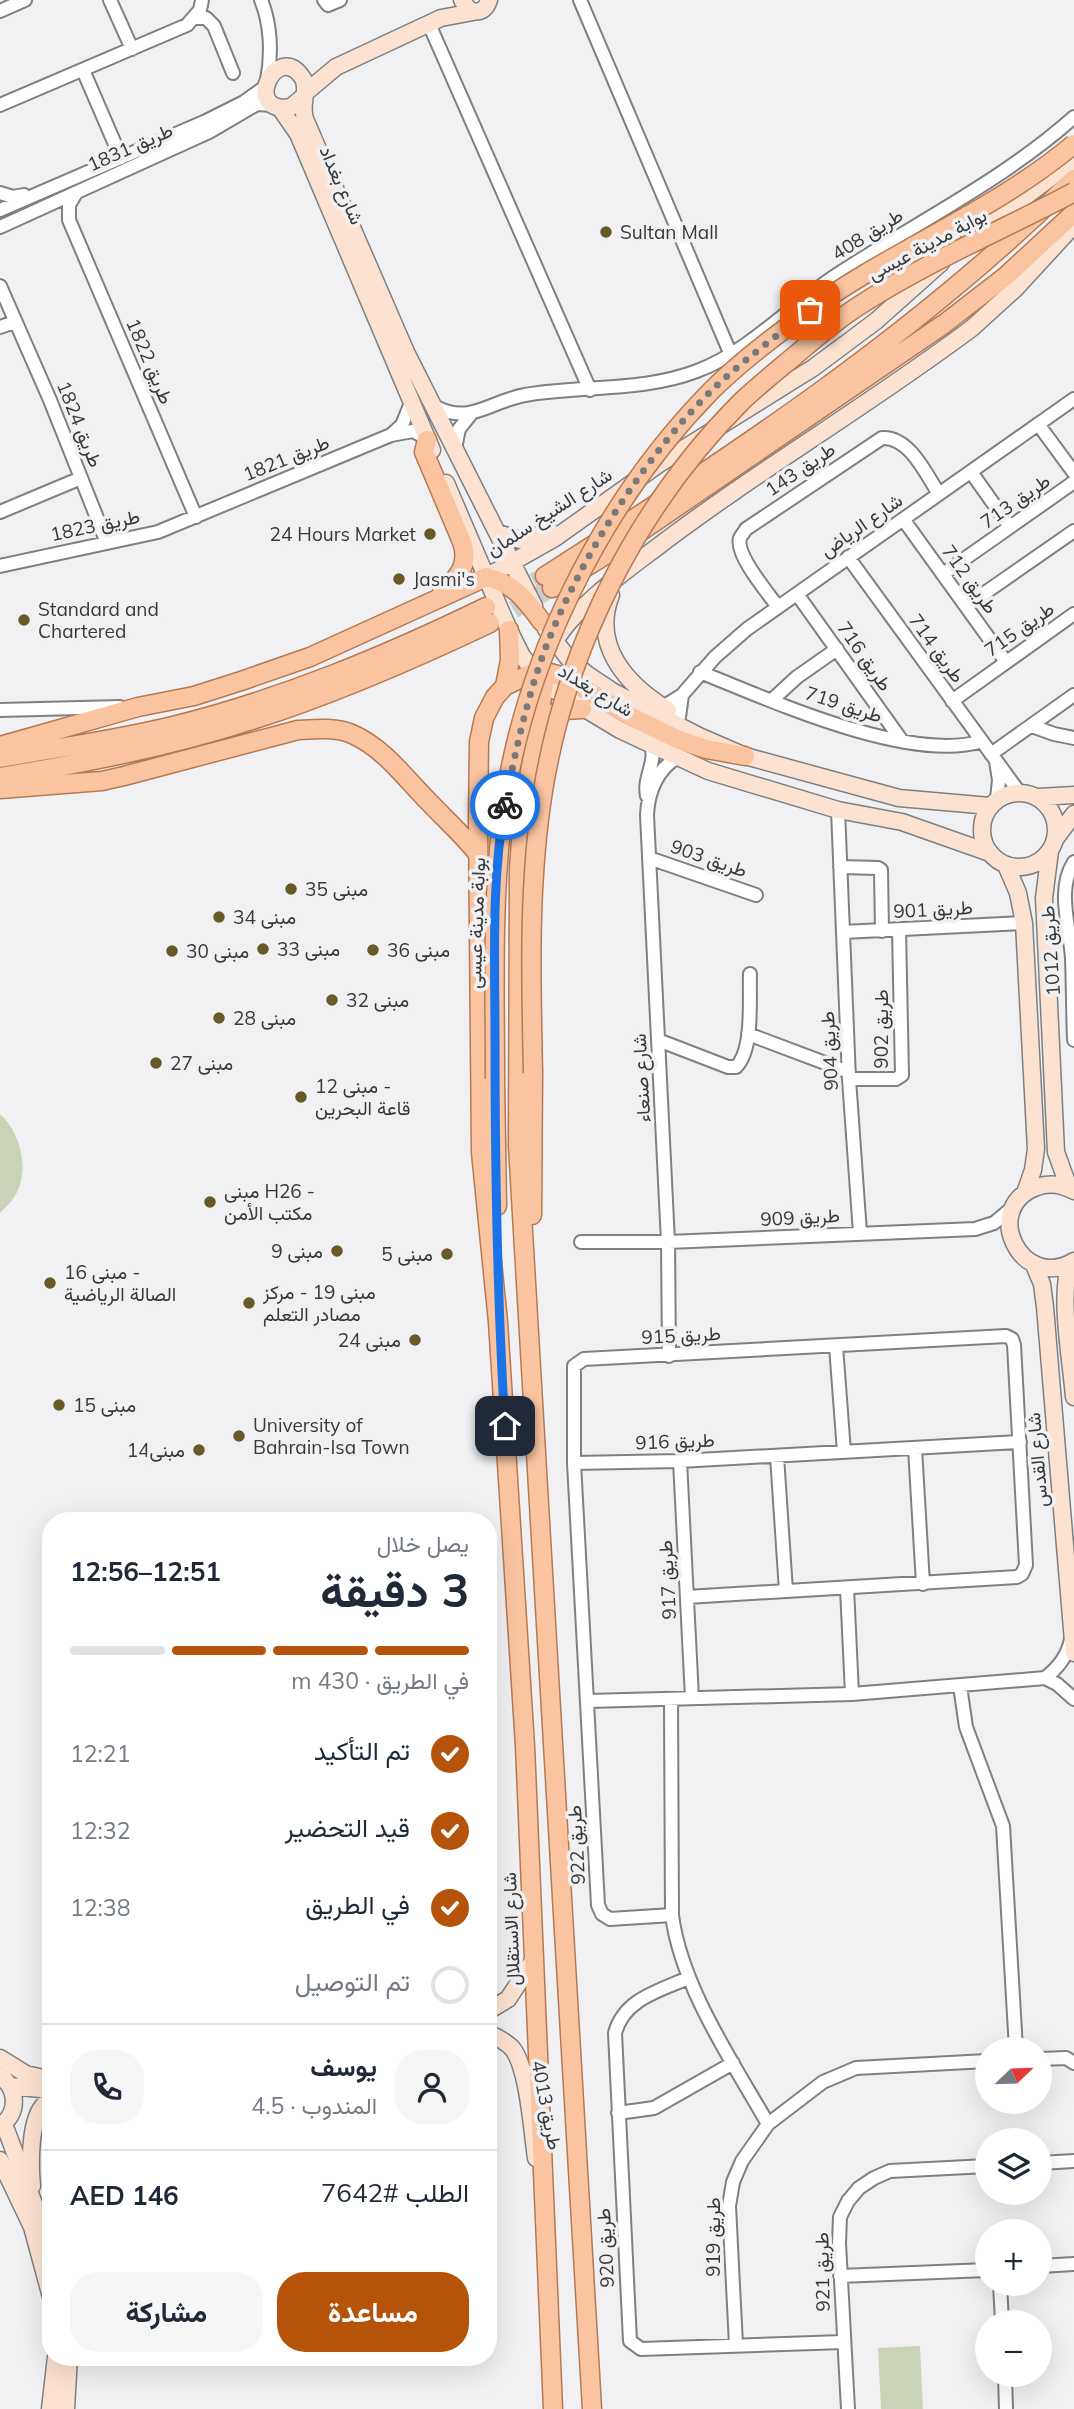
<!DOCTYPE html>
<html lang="ar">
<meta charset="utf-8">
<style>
:root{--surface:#fff;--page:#f6f6f7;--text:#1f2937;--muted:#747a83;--line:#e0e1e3;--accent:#b45309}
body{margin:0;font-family:Mulish,Vazirmatn,sans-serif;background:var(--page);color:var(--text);direction:rtl;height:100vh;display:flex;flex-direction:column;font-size:26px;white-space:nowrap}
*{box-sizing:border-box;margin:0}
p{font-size:23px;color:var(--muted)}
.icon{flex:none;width:38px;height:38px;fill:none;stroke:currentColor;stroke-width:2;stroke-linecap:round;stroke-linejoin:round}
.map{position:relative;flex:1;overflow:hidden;direction:ltr}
.drawer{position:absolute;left:42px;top:1512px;width:455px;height:854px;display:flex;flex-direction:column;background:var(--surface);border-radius:28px;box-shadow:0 7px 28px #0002;direction:rtl}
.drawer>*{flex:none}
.needle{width:46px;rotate:67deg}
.buttons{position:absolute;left:975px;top:2037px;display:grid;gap:14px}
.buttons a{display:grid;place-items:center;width:77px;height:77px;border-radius:50%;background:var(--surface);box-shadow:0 7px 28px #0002;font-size:35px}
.pin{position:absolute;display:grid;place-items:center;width:60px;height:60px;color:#fff;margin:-30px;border-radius:14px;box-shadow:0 4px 10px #0006}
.courier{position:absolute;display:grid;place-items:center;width:70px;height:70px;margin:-35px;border:5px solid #1a73e8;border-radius:50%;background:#fff;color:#222;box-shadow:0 2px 9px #0007}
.overview em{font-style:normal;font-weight:700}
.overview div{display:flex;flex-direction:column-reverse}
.overview{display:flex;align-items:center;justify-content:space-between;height:119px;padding:0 28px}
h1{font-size:46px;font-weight:700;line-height:52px}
.bar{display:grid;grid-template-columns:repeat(4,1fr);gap:10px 7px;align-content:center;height:84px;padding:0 28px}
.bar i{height:9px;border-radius:5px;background:var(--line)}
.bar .on{background:var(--accent)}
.bar p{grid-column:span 4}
.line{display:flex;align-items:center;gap:18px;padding:0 28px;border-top:2px solid var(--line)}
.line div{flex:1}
.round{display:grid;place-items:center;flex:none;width:74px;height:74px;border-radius:28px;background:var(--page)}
ol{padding:0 28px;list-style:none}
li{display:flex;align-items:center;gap:21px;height:77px}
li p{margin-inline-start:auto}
li .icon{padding:7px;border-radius:50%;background:var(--accent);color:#fff;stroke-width:4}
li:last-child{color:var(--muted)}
li i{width:38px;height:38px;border:4px solid var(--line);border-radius:50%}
.cta{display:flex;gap:14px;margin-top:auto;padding:14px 28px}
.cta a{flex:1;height:80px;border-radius:28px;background:var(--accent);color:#fff;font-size:28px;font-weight:700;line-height:80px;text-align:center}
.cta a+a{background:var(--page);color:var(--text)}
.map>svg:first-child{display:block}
.green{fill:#c8d3b7}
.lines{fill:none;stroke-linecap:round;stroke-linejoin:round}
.primary-tunnel{stroke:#cccccf;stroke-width:18;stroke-dasharray:18 9;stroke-linecap:butt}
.street-casing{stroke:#7f8082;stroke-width:16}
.secondary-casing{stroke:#7f8082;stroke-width:19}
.primary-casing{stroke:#b47a53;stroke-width:21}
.street{stroke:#fff;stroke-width:12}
.secondary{stroke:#fce2d0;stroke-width:16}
.primary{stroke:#fac4a0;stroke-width:18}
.primary-bridge-casing{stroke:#b47a53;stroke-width:21;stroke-linecap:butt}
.primary-bridge{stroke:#fac4a0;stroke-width:18}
.done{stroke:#79797a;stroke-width:7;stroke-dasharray:0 12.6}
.route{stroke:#1a73e8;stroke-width:9}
.poi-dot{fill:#685a27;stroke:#f1f1f4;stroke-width:2.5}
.labels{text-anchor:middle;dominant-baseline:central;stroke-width:7;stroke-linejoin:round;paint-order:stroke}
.street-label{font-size:19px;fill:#383839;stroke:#f1f1f4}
.poi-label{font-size:19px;fill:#383839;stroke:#f1f1f4;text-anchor:start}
</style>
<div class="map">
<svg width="1074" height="2409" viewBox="0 0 1074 2409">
<rect width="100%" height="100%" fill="#f1f1f4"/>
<path class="green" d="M 0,1114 C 21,1133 30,1171 15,1196 C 11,1202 5,1208 0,1213 Z
M 920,2346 L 923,2409 L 881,2409 L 878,2348 Z"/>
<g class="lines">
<path class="primary-tunnel" d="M 486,607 L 545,576
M 490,623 L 552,588"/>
<defs>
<path id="street" d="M 110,0 L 132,49
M 261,0 C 271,24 272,55 267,80
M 324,0 L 328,5 L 340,0
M 580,0 L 731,355
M 0,11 L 25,0
M 195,18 L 206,18 L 214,26 L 233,73
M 429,24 L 590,390
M 83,70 L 121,158
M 0,105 L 187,25 L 200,10 L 202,0
M 0,193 L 13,197 L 24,195
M 76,193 L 69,205 L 69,220 L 196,517
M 0,210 L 206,121 L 244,102 L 265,87
M 0,227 L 209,132 L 257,104 L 274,105
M 0,286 L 50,400 L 107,543
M 0,327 L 15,322
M 434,406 C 470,426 490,401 525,395 C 582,385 642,392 697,371 C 748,352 788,308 832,278 C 913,224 1001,182 1074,117
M 1038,424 L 1074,473
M 392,434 L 402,425 L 411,403
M 455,448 L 459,429 L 471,414
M 971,472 L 1010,527
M 0,512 L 81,478
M 903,519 L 1006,662
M 848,557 L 1019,792
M 0,566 L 158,532 L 391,435 L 413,431 L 426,438
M 943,574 L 1074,482
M 797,594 L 902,741
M 966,606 L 1074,531
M 778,607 C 768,593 735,555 740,538 C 740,537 746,530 746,529 L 882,438 C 909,436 926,474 939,494
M 700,672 C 770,700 910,764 982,741
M 772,700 L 797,677 L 837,649
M 952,701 L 1074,614
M 663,707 L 682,695 L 715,657 L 747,629 L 1074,399
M 0,710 L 120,707
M 679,717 L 682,695
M 1032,726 L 1054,734 L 1074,738
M 991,754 L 1074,695
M 996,761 L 999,780 L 997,799
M 647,796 C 643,777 657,763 651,745
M 838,810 L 849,1079 L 860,1233
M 649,858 L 756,895
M 1074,862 C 1056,890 1070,927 1072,958 C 1073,985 1073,1013 1074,1040
M 840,867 L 878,868 L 881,870 L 882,931
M 843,932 L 1024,923
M 748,1034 L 849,1072
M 658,1040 L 728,1067 L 736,1067 C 754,1049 749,999 750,974
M 849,1079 L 896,1079 L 902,1075 L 899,930
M 581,1242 L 668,1242 L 975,1229 L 994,1223 L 1013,1207
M 836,1346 L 844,1452
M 669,1356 L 668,1242 L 647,815 C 648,792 657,769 678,757
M 915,1448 L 923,1584
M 777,1456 L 786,1591
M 680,1461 L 692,1698
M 574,1463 L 680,1461 L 1020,1442
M 847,1588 L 852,1694
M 1045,1678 C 1058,1668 1068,1655 1071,1639
M 960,1686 L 966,1727 L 1003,1826 L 1016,2049
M 671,1699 L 672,1915 C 681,1986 732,2061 768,2124
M 588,1701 L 852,1694 L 1045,1678 L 1057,1684 L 1074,1699
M 672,1915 L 610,1919 L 602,1914 L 598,1905 L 574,1463 L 574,1366 L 584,1359 L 1006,1336 L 1012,1339 L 1014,1345 L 1026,1565 L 1022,1574 L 1017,1577 L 687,1597
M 688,1978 C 659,1991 624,1999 615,2033 L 630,2341 L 641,2349 L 843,2342
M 1040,2059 L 1066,2058 L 1074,2063
M 618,2113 L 654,2108 L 733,2063
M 1040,2163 L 1074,2161
M 1040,2266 L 1074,2264
M 840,2276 L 987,2270
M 1000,2284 L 1002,2322
M 736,2345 L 729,2206 L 733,2182 L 742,2161 L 768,2124 L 823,2082 L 856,2068 L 987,2061
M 1005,2375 L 1006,2409
M 848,2409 L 839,2243 L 840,2217 L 848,2201 L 859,2188 L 874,2178 L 890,2171 L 987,2166"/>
<path id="secondary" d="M 462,0 L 469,10 C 479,14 486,10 489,0
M 305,93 L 336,67 L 441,18 L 473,12
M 303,97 L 291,107 C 241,115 276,40 302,77 C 310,88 300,105 305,119 L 406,352 L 534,606
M 280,108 L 298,134 L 432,450
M 969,239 L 1074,160
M 446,483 L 509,630 L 522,656 L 544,684 L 620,730 L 708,771 L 838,810 L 902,822 L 990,853
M 498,533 L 520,540 L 551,532
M 486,577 L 555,538 L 659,464 L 813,368 L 876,321 L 941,263
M 611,595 C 591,646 627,685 668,710
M 546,629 L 568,658 L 588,675 L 612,691 L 699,736 L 745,756 L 899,798 L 990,806
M 552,647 C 568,613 621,574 652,551 C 755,472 868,406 972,328 L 1015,289 L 1074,225
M982 830a37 37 0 1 1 74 0a37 37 0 1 1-74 0Z
M 1038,797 L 1074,795
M 1056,838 L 1074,814
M 1050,851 L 1044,898 L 1056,1152 L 1069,1188
M 1006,865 L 1018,893 L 1024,923 L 1036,1149 L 1033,1170 L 1025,1193
M 1074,1191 C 1063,1185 1050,1182 1037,1187 C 980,1207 1021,1293 1074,1261
M 1070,1263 C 1059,1298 1071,1360 1074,1397
M 1034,1265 L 1042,1284 L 1045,1307 L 1074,1653
M 488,2011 L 508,1999 L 533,1961
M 488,2033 C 497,2037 505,2041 512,2048 C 528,2067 532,2131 536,2158
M 0,2058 L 26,2074 L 51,2080
M 0,2076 C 18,2089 19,2113 0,2126
M 10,2086 L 51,2090
M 4,2124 L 51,2249
M 0,2160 L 32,2227 L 51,2297
M 32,2186 C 30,2166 29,2118 45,2104
M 50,2409 L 56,2357
M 66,2409 L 69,2357"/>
<path id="primary" d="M 427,440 L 424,452 L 462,542 C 470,565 458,578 442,592
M 545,576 C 729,459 919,333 1074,179
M 552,588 L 615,549 L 944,324 L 1006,276 L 1074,213
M 544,684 L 523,815 L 519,868 L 518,1146 L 592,2409
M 505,686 L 510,660 L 509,630
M 548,715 L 564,710 L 582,709
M 0,746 L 138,707 L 194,696 L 241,681 L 310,657 L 486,577 C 515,584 525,599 542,622
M 0,758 C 57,748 116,740 173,726 C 282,699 385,656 486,607
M 0,777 C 84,763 168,747 249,721 C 332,695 412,660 490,623
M 0,789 L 102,781 L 124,776 L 298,730 C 316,729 335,727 352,734 C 384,748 405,778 429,802 C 446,820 463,835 478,854
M 495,1079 L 497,1206
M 532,1215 L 533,1073
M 553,2409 L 525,1746 L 498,1322 L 481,1152 L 478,821 L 479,742 L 484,718 L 495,697 L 505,686 L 534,672 L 546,672 L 565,677 L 630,716 L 679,740 L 706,749 L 745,756"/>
</defs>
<use href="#street" class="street-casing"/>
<use href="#secondary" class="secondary-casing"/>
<use href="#primary" class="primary-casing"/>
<use href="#street" class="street"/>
<use href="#secondary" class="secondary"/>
<use href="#primary" class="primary"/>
<defs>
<path id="primary-bridge" d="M 533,1073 C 531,979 528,884 543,791 C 566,647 638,505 742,401 C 760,384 779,369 798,353 C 818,336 838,319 860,305 C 928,261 1003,230 1074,192
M 495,1079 C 495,996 492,912 501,829 C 518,671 599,505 711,391 C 740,362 774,337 807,312 C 892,250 993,212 1074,144"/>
</defs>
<use href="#primary-bridge" class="primary-bridge-casing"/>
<use href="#primary-bridge" class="primary-bridge"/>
</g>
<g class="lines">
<path class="done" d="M 505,805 C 515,753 526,702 544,652 C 578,562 643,458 712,390 C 742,361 777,336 810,310"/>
<path class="route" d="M 505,1426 C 497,1297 495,1168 495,1039 C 495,961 491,881 505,805"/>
</g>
<g class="poi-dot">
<circle cx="606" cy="232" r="7"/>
<circle cx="430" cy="534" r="7"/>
<circle cx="399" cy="579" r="7"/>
<circle cx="24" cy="620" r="7"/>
<circle cx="291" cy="889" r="7"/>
<circle cx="219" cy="917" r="7"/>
<circle cx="263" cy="949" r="7"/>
<circle cx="373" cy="950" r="7"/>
<circle cx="172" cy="951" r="7"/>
<circle cx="332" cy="1000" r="7"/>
<circle cx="219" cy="1018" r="7"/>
<circle cx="156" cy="1063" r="7"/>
<circle cx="301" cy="1097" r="7"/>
<circle cx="210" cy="1202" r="7"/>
<circle cx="337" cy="1251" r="7"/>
<circle cx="447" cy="1254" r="7"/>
<circle cx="50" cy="1283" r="7"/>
<circle cx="249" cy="1303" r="7"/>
<circle cx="415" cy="1340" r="7"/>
<circle cx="59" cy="1405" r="7"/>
<circle cx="239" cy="1436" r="7"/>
<circle cx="199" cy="1450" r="7"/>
</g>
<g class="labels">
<g class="street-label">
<text transform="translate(130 147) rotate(-24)">طريق 1831</text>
<text transform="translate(342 185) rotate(67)">شارع بغداد</text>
<text transform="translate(867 234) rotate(-32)">طريق 408</text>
<text transform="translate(927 244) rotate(-28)">بوابة مدينة عيسى</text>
<text transform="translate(150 361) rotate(67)">طريق 1822</text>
<text transform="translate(80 424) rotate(68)">طريق 1824</text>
<text transform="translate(286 458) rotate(-22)">طريق 1821</text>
<text transform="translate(800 469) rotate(-34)">طريق 143</text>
<text transform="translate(1015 501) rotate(-35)">طريق 713</text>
<text transform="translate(549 512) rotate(-33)">شارع الشيخ سلمان</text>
<text transform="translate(95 525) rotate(-12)">طريق 1823</text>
<text transform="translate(861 525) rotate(-35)">شارع الرياض</text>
<text transform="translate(970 579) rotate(54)">طريق 712</text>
<text transform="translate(1019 629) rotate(-35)">طريق 715</text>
<text transform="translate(937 648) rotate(54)">طريق 714</text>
<text transform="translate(865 656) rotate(55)">طريق 716</text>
<text transform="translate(596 690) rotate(31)">شارع بغداد</text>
<text transform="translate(844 704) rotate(18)">طريق 719</text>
<text transform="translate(709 858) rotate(19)">طريق 903</text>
<text transform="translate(933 909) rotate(-3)">طريق 901</text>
<text transform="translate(476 923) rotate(-88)">بوابة مدينة عيسى</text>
<text transform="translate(1050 951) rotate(-94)">طريق 1012</text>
<text transform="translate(881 1029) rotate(-90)">طريق 902</text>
<text transform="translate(829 1051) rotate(-93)">طريق 904</text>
<text transform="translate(641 1078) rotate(-93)">شارع صنعاء</text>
<text transform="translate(800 1217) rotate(-3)">طريق 909</text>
<text transform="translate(681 1335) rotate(-3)">طريق 915</text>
<text transform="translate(675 1441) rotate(-2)">طريق 916</text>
<text transform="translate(1037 1460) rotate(-95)">شارع القدس</text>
<text transform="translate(667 1580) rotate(-93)">طريق 917</text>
<text transform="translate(576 1845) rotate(-93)">طريق 922</text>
<text transform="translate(511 1929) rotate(-92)">شارع الاستقلال</text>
<text transform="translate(547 2105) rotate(79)">طريق 4013</text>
<text transform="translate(713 2237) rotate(-90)">طريق 919</text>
<text transform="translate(605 2248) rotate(-93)">طريق 920</text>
<text transform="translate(822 2272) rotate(-91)">طريق 921</text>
</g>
<g class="poi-label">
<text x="620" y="232">Sultan Mall</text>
<text x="416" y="534" text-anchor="end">24 Hours Market</text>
<text x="413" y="579">Jasmi's</text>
<text x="38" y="609">Standard and<tspan x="38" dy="22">Chartered</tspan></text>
<text x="305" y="889">مبنى 35</text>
<text x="233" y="917">مبنى 34</text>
<text x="277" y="949">مبنى 33</text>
<text x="387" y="950">مبنى 36</text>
<text x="186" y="951">مبنى 30</text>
<text x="346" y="1000">مبنى 32</text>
<text x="233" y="1018">مبنى 28</text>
<text x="170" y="1063">مبنى 27</text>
<text x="315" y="1086">مبنى 12 -<tspan x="315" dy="22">قاعة البحرين</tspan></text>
<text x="224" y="1191">مبنى H26 -<tspan x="224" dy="22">مكتب الأمن</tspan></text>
<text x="323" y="1251" text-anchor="end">مبنى 9</text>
<text x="433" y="1254" text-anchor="end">مبنى 5</text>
<text x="64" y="1272">مبنى 16 -<tspan x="64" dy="22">الصالة الرياضية</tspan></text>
<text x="263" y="1292">مبنى 19 - مركز<tspan x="263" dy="22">مصادر التعلم</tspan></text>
<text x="401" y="1340" text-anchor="end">مبنى 24</text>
<text x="73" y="1405">مبنى 15</text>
<text x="253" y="1425">University of<tspan x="253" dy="22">Bahrain-Isa Town</tspan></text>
<text x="185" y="1450" text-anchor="end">مبنى14</text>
</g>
</g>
</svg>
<div class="buttons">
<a><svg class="needle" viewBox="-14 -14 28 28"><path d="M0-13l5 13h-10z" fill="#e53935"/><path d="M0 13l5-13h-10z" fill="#747a83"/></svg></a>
<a><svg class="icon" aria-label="layers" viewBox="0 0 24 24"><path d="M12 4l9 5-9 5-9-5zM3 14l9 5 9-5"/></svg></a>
<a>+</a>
<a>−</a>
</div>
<div class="pin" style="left:810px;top:310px;background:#ea580c"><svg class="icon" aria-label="bag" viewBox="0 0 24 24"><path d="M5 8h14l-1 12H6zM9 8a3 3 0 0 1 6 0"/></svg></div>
<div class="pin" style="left:505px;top:1426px;background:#1f2937"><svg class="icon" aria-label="home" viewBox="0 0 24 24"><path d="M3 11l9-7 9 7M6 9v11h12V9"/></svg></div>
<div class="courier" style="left:505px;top:805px"><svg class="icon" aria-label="bike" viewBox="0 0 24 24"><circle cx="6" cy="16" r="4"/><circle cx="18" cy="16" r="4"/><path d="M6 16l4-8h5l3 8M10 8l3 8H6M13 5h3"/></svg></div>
<section class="drawer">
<div class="overview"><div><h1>3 دقيقة</h1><p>يصل خلال</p></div><em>12:51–12:56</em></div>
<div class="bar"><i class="on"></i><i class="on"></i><i class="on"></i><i></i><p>في الطريق · 430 m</p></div>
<ol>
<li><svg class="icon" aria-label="check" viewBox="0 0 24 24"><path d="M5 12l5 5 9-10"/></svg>تم التأكيد<p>12:21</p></li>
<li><svg class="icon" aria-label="check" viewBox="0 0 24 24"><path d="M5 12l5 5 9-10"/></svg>قيد التحضير<p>12:32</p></li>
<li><svg class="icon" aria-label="check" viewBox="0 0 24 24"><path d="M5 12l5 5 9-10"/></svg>في الطريق<p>12:38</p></li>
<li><i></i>تم التوصيل</li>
</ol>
<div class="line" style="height:126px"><a class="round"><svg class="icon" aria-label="person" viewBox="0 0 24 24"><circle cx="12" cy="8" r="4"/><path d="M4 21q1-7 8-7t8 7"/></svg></a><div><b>يوسف</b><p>المندوب · 4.5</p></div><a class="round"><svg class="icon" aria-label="phone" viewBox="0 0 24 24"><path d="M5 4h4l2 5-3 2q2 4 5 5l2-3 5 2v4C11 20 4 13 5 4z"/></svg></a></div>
<div class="line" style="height:91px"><div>الطلب #7642</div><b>AED 146</b></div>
<div class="cta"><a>مساعدة</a><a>مشاركة</a></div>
</section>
</div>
